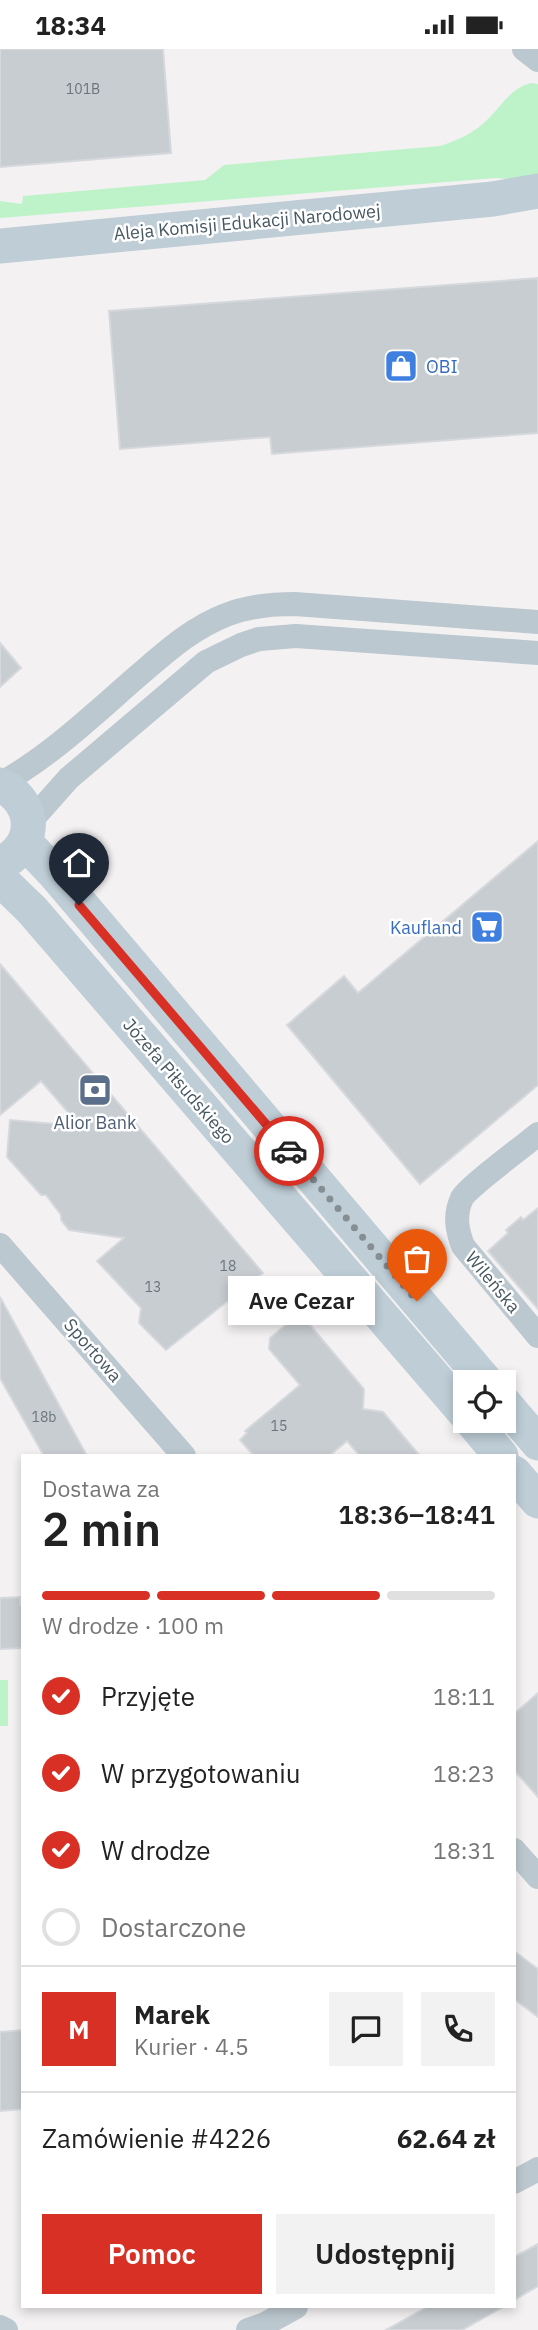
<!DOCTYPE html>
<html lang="pl">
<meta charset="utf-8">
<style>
:root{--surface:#fff;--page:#f2f2f2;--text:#222;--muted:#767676;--line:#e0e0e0;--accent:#d93025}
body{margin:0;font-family:"IBM Plex Sans",sans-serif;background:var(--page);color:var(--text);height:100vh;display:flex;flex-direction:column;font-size:26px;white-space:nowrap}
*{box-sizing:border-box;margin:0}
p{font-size:23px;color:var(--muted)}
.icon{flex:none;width:38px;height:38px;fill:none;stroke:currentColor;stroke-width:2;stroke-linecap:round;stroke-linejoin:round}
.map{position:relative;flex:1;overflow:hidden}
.details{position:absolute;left:21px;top:1405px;width:495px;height:854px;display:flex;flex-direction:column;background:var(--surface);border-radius:0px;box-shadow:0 4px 10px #0003}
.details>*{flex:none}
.tools{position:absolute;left:453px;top:1321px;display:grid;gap:14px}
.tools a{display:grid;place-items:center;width:63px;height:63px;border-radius:0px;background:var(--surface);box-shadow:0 4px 10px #0003;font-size:35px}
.pin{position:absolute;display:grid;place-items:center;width:60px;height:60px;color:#fff;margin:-72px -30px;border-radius:50% 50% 50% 0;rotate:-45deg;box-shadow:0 0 7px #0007}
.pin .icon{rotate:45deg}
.courier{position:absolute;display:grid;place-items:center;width:70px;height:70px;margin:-35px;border:5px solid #d93025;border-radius:50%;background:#fff;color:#222;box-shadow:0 2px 9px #0007}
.bubble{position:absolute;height:49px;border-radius:0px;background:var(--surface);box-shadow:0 4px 10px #0003;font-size:23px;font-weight:600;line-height:49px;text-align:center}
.summary em{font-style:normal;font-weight:600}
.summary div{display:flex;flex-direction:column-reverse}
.summary{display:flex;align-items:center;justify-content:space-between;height:119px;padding:0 21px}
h1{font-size:46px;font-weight:600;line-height:52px}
.bar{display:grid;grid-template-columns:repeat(4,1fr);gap:10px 7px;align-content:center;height:84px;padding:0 21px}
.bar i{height:9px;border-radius:5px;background:var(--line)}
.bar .current{background:var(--accent)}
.bar p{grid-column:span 4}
.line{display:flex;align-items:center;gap:18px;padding:0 21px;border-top:2px solid var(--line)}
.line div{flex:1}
.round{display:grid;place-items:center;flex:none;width:74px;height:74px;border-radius:0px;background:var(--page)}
ol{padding:0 21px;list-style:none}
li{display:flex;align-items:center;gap:21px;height:77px}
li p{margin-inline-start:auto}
li .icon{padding:7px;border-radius:50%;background:var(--accent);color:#fff;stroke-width:4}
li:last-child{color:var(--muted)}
li i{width:38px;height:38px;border:4px solid var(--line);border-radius:50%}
.action{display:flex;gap:14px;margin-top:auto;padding:14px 21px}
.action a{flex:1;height:80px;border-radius:0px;background:var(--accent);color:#fff;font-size:28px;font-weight:600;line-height:80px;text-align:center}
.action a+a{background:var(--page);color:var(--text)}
.status{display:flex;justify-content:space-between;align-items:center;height:49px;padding:0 35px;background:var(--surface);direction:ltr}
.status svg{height:19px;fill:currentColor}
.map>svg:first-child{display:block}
.green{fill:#bef3ca}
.building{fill:#c8cdd1;stroke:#d5d9dd;stroke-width:2}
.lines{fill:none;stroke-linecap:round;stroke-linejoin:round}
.street{stroke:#bcc8cf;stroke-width:24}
.secondary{stroke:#becdd6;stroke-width:35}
.done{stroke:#848e93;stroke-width:7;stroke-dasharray:0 12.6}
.route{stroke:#d93025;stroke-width:9}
.labels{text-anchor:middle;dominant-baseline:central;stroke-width:5;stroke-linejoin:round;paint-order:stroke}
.number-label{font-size:14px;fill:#68757c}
.street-label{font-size:18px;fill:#485860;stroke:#fff}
.shop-label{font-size:18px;fill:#366cbe;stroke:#fff;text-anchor:start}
.service-label{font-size:18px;fill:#4e5e75;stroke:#fff}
</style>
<div class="status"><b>18:34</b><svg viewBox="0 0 49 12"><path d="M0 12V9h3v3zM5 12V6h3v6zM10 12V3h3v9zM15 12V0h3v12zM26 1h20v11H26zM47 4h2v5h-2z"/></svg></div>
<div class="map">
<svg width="538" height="2281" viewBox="0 0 538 2281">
<rect width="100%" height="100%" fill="#f4f1f2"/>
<path class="green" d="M 531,34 L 538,35 L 538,133 L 496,129 L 0,169 L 0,152 L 22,155 L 23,147 L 205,131 L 224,116 L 440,97 C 458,91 475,84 489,69 C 503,55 510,40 531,34 Z
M 0,1631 L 8,1631 L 8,1677 L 0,1677 Z"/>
<path class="building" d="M 0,0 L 163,0 L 171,104 L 0,118 Z
M 538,229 L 538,384 L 272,405 L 270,388 L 120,400 L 109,262 Z
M 0,594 L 21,619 L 0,638 Z
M 538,792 L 538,1036 L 420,1135 L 287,976 L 344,927 L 358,944 Z
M 0,915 L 263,1224 L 166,1301 L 139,1274 L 141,1259 L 97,1212 L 124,1189 L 69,1181 L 61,1171 L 61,1166 L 46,1146 L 41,1146 L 7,1108 L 10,1071 L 80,1077 L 41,1032 L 0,1066 Z
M 538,1159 L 538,1260 L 488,1202 L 508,1184 L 506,1181 L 521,1168 L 523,1171 Z
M 0,1248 L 87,1407 L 44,1407 L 0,1329 Z
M 294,1269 L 305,1270 L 364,1340 L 363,1360 L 383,1363 L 420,1407 L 360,1407 L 347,1392 L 329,1407 L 254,1407 L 240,1391 L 247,1384 L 245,1382 L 300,1336 L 269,1300 L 270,1289 Z
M 20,1548 L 20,1556 L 23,1555 L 23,1599 L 0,1600 L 0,1549 Z
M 538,1644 L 538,1748 L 514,1721 L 514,1665 Z
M 514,1902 L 538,1920 L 538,1968 L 514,1950 Z
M 23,1981 L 23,2060 L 0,2062 L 0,1983 Z
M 538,2195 L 538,2237 L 514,2251 L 514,2208 Z
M 427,2258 L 503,2258 L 462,2281 L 386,2281 Z"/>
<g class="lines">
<path class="street" d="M 524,0 L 538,11
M 0,735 C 52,706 94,665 139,626 C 166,603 192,579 226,566 C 248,557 272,555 295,555 L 538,573
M 29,774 L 69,729 L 206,613 L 241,596 L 259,590 L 296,587 L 538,604
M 538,1085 C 524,1097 468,1138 462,1149 C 454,1166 457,1181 463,1197 L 538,1287
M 0,1196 L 184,1407
M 514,1801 L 538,1828
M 514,2133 L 538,2120
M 0,2278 L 6,2281
M 248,2281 L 265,2275 L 296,2258"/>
<path class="secondary" d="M 0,197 L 493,150 L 538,142
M 0,736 C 32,750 39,788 10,809
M 25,793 L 55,825 L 487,1334
M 0,830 L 32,861 L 466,1365
M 504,1354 L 538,1394
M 472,1372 L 501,1407
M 514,1424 L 538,1452"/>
</g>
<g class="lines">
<path class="done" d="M 289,1102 L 417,1252"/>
<path class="route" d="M 79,856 L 289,1102"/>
</g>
<defs>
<symbol id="shop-square" viewBox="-11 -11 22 22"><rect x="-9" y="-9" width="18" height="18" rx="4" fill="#3f7fe0" stroke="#fff"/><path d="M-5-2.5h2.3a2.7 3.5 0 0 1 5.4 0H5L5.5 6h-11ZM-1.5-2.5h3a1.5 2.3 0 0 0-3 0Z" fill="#fff"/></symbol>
<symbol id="supermarket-square" viewBox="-11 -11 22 22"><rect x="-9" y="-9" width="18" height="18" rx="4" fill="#3f7fe0" stroke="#fff"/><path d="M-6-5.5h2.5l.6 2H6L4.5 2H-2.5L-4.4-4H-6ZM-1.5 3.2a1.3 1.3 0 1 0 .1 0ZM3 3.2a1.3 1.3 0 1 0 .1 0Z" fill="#fff"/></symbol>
<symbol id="bank-square" viewBox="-11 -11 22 22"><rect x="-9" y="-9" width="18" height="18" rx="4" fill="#5c6f8a" stroke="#fff"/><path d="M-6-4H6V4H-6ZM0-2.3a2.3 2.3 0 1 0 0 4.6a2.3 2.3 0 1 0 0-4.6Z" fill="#fff"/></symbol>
</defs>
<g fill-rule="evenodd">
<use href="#shop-square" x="382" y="298" width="38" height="38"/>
<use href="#supermarket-square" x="468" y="859" width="38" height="38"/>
<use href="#bank-square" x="76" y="1022" width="38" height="38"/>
</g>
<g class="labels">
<g class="number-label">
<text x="83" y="40">101B</text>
<text x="228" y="1217">18</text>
<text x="153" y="1238">13</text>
<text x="44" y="1368">18b</text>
<text x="279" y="1377">15</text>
</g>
<g class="street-label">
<text transform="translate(247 173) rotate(-5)">Aleja Komisji Edukacji Narodowej</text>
<text transform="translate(179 1032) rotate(49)">Józefa Piłsudskiego</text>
<text transform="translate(493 1233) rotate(50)">Wileńska</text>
<text transform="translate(93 1301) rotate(49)">Sportowa</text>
</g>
<g class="shop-label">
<text x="426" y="317">OBI</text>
<text x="462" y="878" text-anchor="end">Kaufland</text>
</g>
<g class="service-label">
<text x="95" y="1073">Alior Bank</text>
</g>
</g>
</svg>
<div class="tools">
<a><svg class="icon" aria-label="locate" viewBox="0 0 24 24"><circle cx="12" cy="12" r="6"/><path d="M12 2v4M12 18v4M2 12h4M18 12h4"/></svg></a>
</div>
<div class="pin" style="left:417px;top:1252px;background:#ea580c"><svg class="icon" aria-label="bag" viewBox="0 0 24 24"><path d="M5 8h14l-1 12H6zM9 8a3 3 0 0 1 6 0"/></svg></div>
<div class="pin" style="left:79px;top:856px;background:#1f2937"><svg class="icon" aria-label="home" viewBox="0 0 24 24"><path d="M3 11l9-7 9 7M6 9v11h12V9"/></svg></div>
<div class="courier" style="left:289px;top:1102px"><svg class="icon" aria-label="car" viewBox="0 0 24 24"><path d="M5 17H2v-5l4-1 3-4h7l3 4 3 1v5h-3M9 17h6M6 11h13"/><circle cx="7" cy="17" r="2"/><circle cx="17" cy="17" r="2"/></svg></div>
<div class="bubble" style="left:228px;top:1227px;width:147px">Ave Cezar</div>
<section class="details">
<div class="summary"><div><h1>2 min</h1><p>Dostawa za</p></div><em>18:36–18:41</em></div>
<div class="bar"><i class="current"></i><i class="current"></i><i class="current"></i><i></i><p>W drodze · 100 m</p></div>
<ol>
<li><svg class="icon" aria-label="check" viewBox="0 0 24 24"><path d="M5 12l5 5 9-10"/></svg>Przyjęte<p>18:11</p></li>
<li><svg class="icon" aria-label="check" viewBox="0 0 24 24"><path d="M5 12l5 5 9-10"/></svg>W przygotowaniu<p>18:23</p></li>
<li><svg class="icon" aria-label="check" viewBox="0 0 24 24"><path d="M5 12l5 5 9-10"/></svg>W drodze<p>18:31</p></li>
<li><i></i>Dostarczone</li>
</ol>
<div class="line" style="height:126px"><b class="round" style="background:var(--accent);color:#fff">M</b><div><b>Marek</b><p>Kurier · 4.5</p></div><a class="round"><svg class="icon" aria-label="chat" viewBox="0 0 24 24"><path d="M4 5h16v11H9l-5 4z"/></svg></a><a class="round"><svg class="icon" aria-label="phone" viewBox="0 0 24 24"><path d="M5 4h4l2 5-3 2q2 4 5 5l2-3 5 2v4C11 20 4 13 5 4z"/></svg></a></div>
<div class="line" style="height:91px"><div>Zamówienie #4226</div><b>62.64 zł</b></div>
<div class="action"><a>Pomoc</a><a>Udostępnij</a></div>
</section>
</div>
